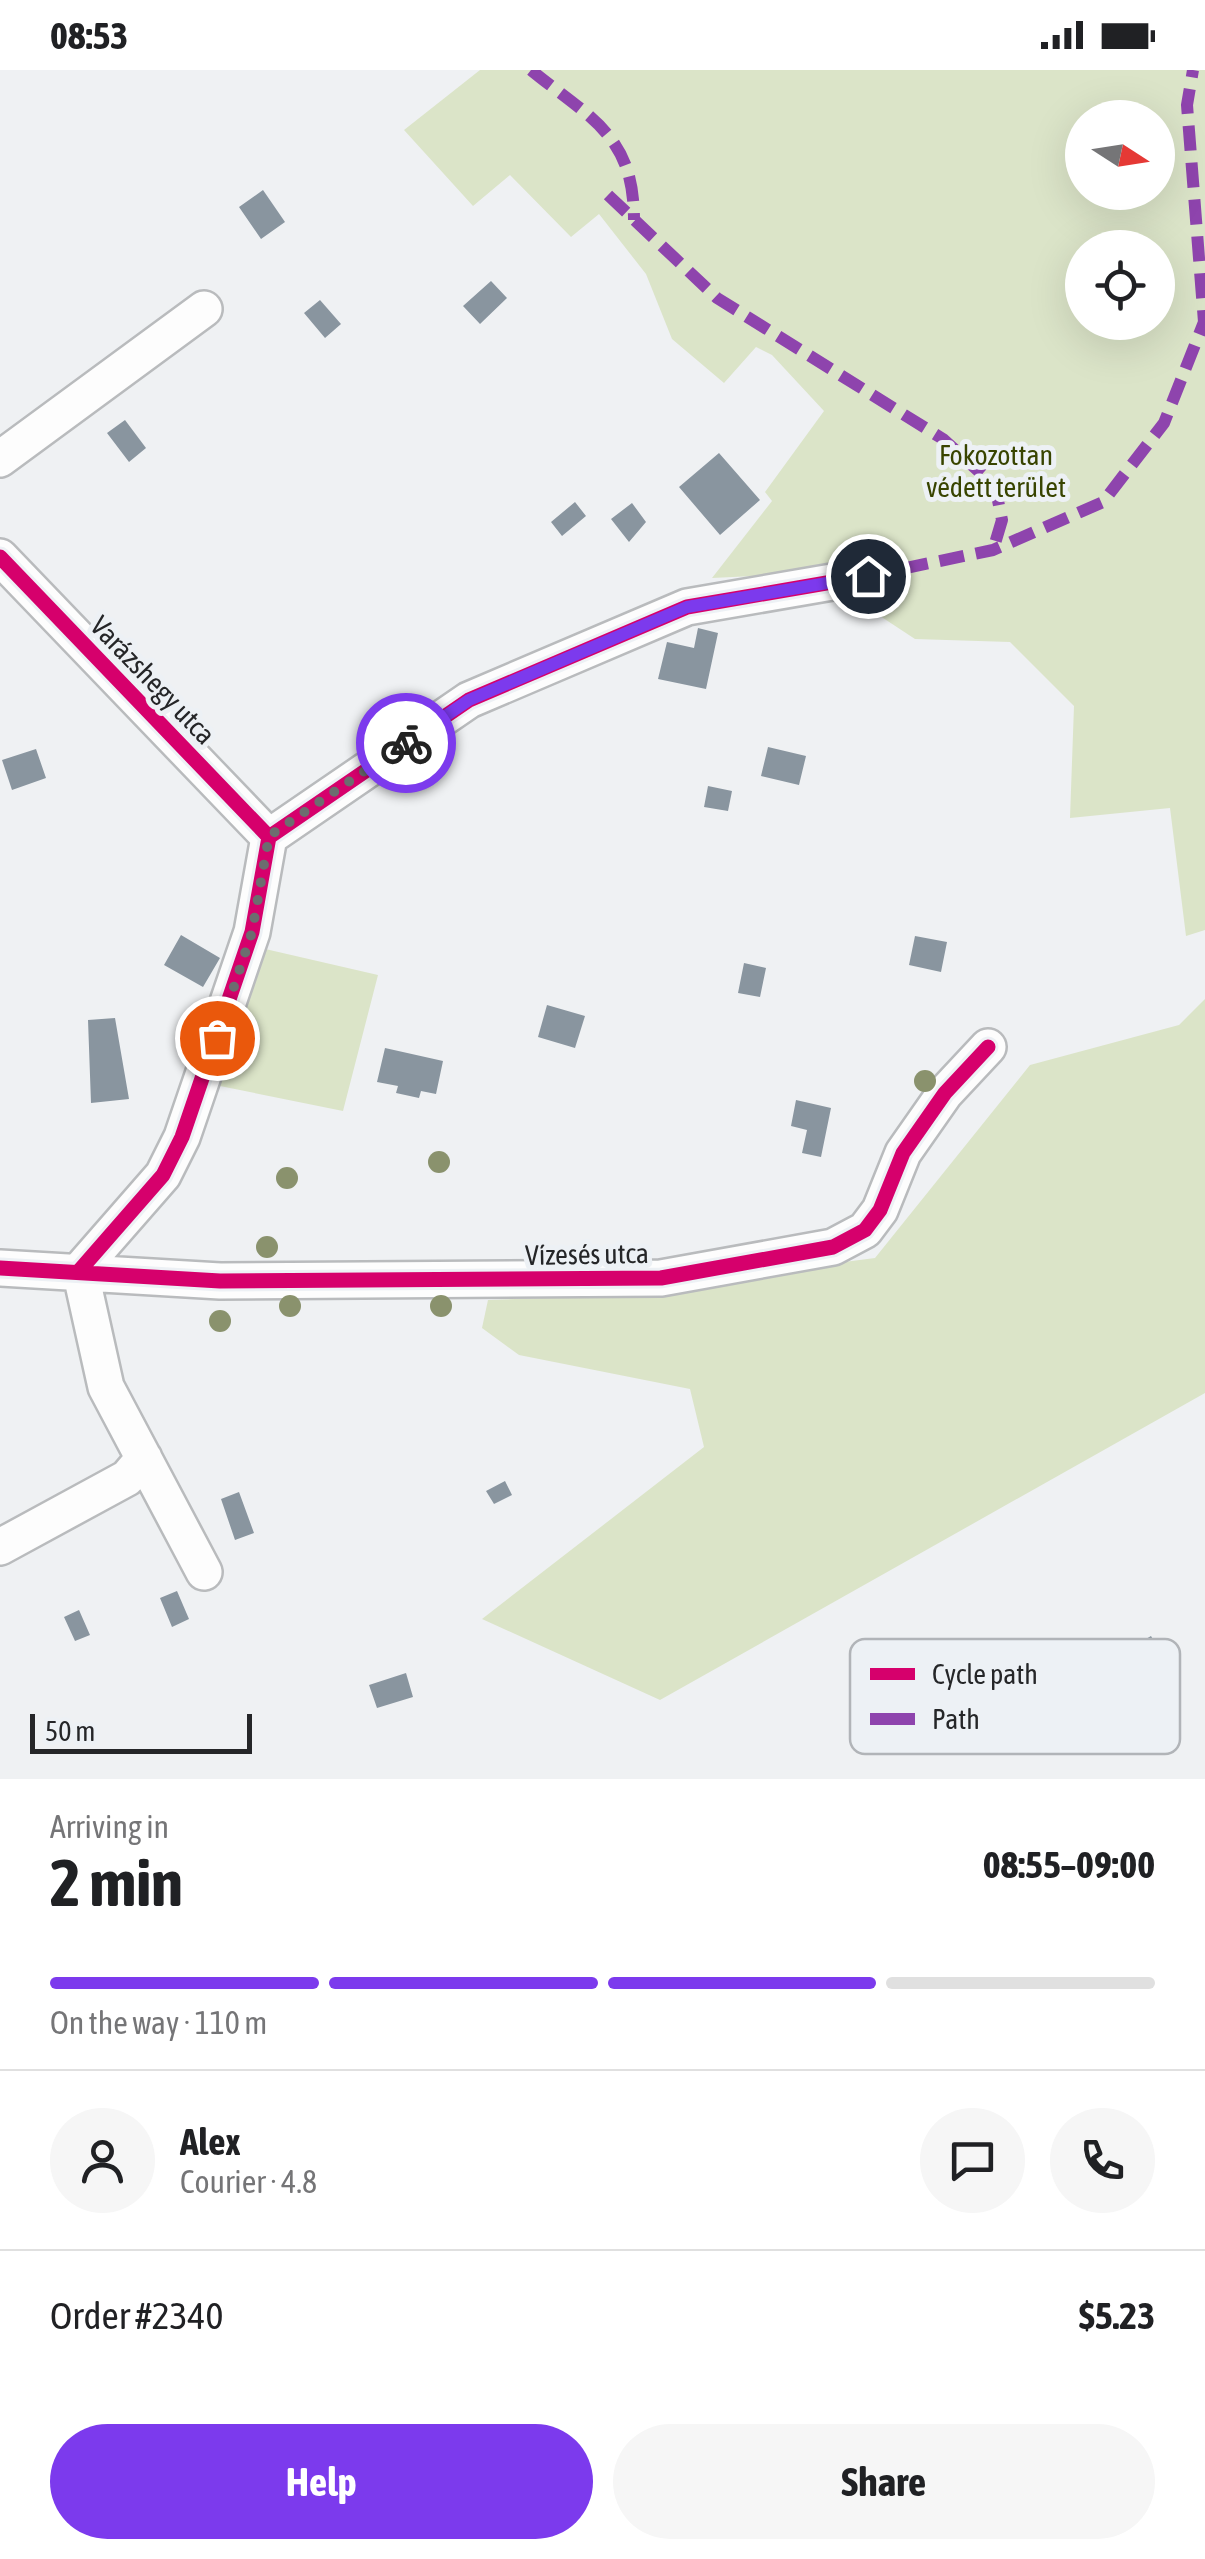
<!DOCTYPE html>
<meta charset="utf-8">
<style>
:root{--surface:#fff;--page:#f6f6f6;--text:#202124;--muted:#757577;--line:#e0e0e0;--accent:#7c3aed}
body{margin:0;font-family:"Asap Condensed",sans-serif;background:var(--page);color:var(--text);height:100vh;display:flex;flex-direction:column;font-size:38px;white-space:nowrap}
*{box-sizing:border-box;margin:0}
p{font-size:32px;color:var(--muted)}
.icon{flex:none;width:55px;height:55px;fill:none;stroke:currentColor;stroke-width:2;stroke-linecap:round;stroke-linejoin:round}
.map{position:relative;height:1709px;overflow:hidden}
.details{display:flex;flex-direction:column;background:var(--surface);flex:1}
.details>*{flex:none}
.needle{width:65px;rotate:102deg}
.tools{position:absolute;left:1065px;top:30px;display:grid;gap:20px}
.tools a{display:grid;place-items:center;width:110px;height:110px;border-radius:50%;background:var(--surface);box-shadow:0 10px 40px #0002;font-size:50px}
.scale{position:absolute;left:30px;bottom:25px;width:222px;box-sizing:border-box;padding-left:10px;border:5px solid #252628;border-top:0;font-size:28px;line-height:35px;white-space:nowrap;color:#252628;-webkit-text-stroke:8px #edf1f5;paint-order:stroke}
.pin{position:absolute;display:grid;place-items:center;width:85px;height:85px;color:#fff;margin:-42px;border:5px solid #fff;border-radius:50%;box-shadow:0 2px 10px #0007}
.courier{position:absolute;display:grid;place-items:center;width:100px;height:100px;margin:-50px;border:8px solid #7c3aed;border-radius:50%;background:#fff;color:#222;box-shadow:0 2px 12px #0007}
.head em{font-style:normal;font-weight:700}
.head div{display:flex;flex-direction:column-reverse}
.head{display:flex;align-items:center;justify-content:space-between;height:170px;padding:0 50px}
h1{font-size:65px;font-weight:700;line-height:75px}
.bar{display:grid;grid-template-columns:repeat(4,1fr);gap:15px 10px;align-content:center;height:120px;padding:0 50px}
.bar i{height:12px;border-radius:8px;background:var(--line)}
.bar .current{background:var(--accent)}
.bar p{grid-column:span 4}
.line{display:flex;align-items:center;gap:25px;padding:0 50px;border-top:2px solid var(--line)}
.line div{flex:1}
.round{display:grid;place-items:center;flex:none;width:105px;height:105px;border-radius:52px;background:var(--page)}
.cta{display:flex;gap:20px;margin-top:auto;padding:20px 50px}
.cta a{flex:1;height:115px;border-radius:60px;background:var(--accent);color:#fff;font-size:40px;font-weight:700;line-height:115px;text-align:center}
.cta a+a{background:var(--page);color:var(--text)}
.status{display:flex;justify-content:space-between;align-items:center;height:70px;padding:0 50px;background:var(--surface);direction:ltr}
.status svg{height:28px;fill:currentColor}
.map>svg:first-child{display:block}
.green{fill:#dbe4c8;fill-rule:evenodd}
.building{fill:#89959f}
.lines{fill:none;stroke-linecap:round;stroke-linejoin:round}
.minor-casing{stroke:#b9bbbd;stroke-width:40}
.minor{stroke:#fdfdfd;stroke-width:35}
.quiet{stroke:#8e44ad;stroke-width:12;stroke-dasharray:25 12;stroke-linecap:butt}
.cycleway-casing{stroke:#edf1f5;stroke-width:21}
.cycleway{stroke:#d6006c;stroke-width:15}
.tree{fill:#8a926d}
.done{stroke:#6c6d6f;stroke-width:10;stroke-dasharray:0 18}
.route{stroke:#7c3aed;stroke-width:12}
.labels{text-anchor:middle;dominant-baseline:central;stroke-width:10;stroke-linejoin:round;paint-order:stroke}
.park-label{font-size:28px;fill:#384400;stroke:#edf1f5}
.street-label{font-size:28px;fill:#252628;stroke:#edf1f5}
.key{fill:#edf1f5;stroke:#b1b4b8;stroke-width:2.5}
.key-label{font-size:28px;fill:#252628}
</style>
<div class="status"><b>08:53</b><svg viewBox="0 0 49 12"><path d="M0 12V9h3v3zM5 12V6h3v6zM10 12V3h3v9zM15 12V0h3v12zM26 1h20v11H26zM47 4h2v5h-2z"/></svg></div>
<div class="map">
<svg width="1205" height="1709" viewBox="0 0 1205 1709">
<rect width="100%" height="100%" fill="#eff1f3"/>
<path class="green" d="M 480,0 L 1205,0 L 1205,860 L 1186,866 L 1170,738 L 1070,748 L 1074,636 L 1010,572 L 915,569 L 877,544 L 869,523 L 832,502 L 712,508 L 772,431 L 765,422 L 824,341 L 772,285 L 756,277 L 724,313 L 672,269 L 646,204 L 599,144 L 571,167 L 510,105 L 473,136 L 404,60 ZM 1082,48 L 1158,48 L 1158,122 L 1082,122 ZM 1082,178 L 1158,178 L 1158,252 L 1082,252 Z
M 261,878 L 378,905 L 343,1041 L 215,1015 Z
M 1205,929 L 1205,1323 L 660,1630 L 482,1549 L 704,1377 L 690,1319 L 519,1285 L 482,1258 L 488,1230 L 685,1223 L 798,1198 L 875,1188 L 1030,995 L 1179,955 Z"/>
<path class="building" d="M 263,120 L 285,152 L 261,169 L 239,137 Z
M 491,211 L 507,228 L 480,254 L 463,236 Z
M 320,230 L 341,254 L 325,268 L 304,243 Z
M 125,350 L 146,378 L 129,392 L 107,363 Z
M 719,383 L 760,430 L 720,465 L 679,417 Z
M 575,432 L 586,446 L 562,466 L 551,452 Z
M 632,433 L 646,452 L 629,472 L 611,449 Z
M 698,558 L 718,563 L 706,619 L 658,609 L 667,572 L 694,578 Z
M 768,677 L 806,686 L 799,715 L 761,706 Z
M 36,679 L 46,708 L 12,720 L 2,690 Z
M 708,716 L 732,721 L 728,741 L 704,737 Z
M 181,865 L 220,888 L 203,917 L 164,895 Z
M 915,866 L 947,872 L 941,902 L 909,895 Z
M 744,893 L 766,898 L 760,927 L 738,923 Z
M 547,935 L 585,946 L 575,978 L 538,967 Z
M 115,948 L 129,1029 L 91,1033 L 88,950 Z
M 385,978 L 443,991 L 436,1024 L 421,1021 L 419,1028 L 396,1023 L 398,1016 L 377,1012 Z
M 796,1030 L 831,1038 L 821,1087 L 802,1083 L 807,1060 L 791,1056 Z
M 505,1411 L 512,1425 L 494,1434 L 486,1421 Z
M 239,1422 L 254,1463 L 235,1470 L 221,1429 Z
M 177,1521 L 189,1549 L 172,1557 L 160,1528 Z
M 79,1540 L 90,1565 L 75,1571 L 64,1547 Z
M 1151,1566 L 1161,1584 L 1138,1598 L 1127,1580 Z
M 406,1603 L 413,1627 L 377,1638 L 369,1615 Z"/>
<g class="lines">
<defs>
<path id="minor" d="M 0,389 L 204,239
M 0,487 L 269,767
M 0,1198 L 220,1211 L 661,1208 L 833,1177 L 865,1160 L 880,1140 L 903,1083 L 945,1023 L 988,977
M 80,1200 L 163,1105 L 182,1067 L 252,862 L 269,767 L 469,630 L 687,537 L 867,506
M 80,1200 L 106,1317 L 204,1502
M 0,1477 L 127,1408 L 144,1388"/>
</defs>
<use href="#minor" class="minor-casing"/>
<use href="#minor" class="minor"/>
<path class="quiet" d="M 531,0 C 591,49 634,65 634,150
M 608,125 L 717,228 L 943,369 L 995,416 L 1002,450 L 993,480
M 867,506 L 993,480 L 1103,432 L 1164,353 L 1204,252 L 1187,35 L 1193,0"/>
<defs>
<path id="cycleway" d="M 0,487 L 269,767
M 0,1198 L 220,1211 L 661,1208 L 833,1177 L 865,1160 L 880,1140 L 903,1083 L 945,1023 L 988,977
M 80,1200 L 163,1105 L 182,1067 L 252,862 L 269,767 L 469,630 L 687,537 L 867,506"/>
</defs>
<use href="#cycleway" class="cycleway-casing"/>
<use href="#cycleway" class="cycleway"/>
</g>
<g class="tree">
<circle cx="925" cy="1011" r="11"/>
<circle cx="439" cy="1092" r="11"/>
<circle cx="287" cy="1108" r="11"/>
<circle cx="267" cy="1177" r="11"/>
<circle cx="290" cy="1236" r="11"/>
<circle cx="441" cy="1236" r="11"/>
<circle cx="220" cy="1251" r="11"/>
</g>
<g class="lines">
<path class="done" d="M 217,968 L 252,862 L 269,766 L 406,673"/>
<path class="route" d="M 406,673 L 469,630 L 687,537 L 868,506"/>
</g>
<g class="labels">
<g class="park-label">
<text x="996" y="385">Fokozottan<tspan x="996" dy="32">védett terület</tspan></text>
</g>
<g class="street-label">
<text transform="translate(153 610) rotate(46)">Varázshegy utca</text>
<text transform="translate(587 1184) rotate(-1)">Vízesés utca</text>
</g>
</g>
<rect x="850" y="1569" width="330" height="115" rx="15" class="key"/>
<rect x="870" y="1598" width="45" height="12" fill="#d6006c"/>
<rect x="870" y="1643" width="45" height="12" fill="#8e44ad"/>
<g class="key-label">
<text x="932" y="1614">Cycle path</text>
<text x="932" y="1659">Path</text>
</g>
</svg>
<div class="tools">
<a><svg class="needle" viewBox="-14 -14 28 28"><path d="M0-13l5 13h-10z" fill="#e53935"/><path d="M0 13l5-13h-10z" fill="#757577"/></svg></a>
<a><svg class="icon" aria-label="locate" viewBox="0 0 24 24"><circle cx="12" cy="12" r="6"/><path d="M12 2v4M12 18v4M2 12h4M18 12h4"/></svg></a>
</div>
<div class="scale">50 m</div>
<div class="pin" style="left:217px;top:968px;background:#ea580c"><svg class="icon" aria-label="bag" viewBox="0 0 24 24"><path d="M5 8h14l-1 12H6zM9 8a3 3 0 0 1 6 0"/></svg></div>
<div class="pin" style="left:868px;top:506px;background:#1f2937"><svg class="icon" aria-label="home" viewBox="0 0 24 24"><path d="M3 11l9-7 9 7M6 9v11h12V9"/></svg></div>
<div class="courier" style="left:406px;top:673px"><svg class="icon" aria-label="bike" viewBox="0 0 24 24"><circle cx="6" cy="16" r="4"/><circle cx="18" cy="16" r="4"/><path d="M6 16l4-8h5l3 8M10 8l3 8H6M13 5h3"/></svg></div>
</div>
<section class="details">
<div class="head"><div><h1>2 min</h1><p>Arriving in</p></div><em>08:55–09:00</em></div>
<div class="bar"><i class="current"></i><i class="current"></i><i class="current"></i><i></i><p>On the way · 110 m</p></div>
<div class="line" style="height:180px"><a class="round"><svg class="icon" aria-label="person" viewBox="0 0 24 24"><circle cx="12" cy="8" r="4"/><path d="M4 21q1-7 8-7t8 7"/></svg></a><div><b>Alex</b><p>Courier · 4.8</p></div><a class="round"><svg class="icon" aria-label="chat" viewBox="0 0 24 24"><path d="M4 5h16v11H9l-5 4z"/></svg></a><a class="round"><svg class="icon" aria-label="phone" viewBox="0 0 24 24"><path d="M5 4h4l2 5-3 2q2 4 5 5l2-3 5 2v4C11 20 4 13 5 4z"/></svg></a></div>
<div class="line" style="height:130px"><div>Order #2340</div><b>$5.23</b></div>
<div class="cta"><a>Help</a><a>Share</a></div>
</section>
